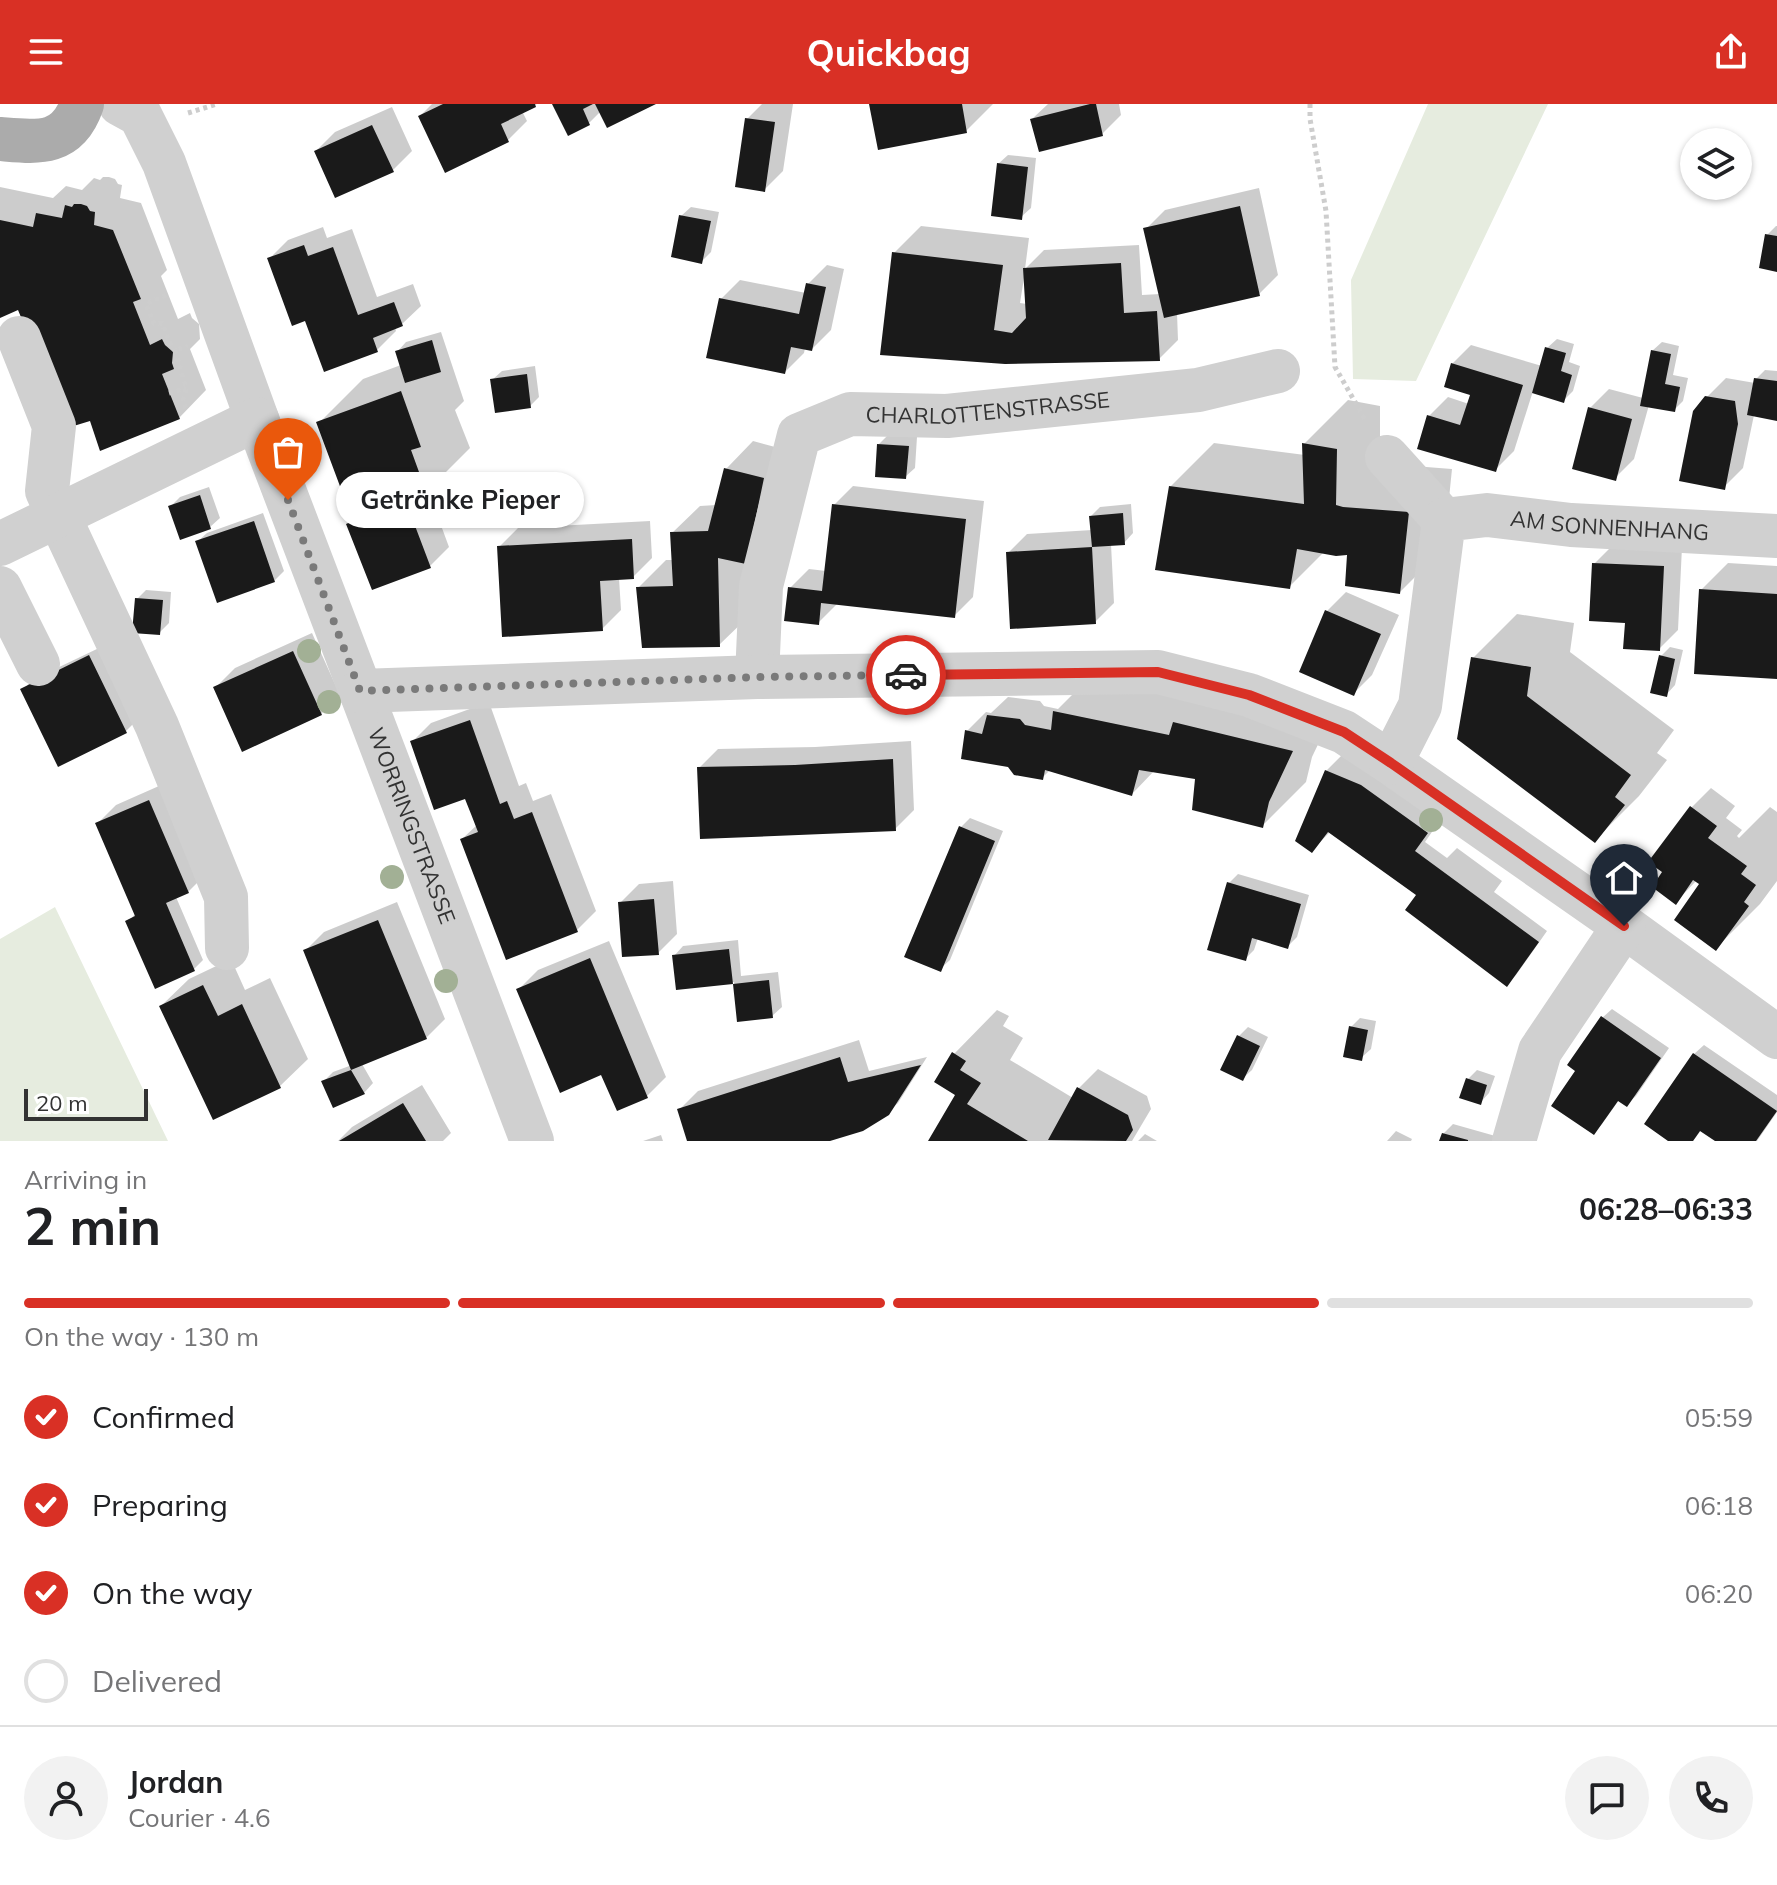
<!DOCTYPE html>
<meta charset="utf-8">
<style>
:root{--surface:#fff;--page:#f2f2f2;--text:#202124;--muted:#757577;--line:#e0e0e0;--accent:#d93025}
body{margin:0;font-family:Mulish,sans-serif;background:var(--page);color:var(--text);height:100vh;display:flex;flex-direction:column;font-size:30px;white-space:nowrap}
*{box-sizing:border-box;margin:0}
p{font-size:26px;color:var(--muted)}
.icon{flex:none;width:44px;height:44px;fill:none;stroke:currentColor;stroke-width:2;stroke-linecap:round;stroke-linejoin:round}
.map{position:relative;height:1037px;overflow:hidden}
.details{display:flex;flex-direction:column;background:var(--surface);flex:1}
.details>*{flex:none}
.controls{position:absolute;left:1680px;top:24px;display:grid;gap:16px}
.controls a{display:grid;place-items:center;width:72px;height:72px;border-radius:50%;background:var(--surface);box-shadow:0 2px 6px #0004;font-size:40px}
.scale{position:absolute;left:24px;bottom:20px;width:124px;box-sizing:border-box;padding-left:8px;border:4px solid #333;border-top:0;font-size:22px;line-height:28px;white-space:nowrap;color:#333;-webkit-text-stroke:6px #fff;paint-order:stroke}
.pin{position:absolute;display:grid;place-items:center;width:68px;height:68px;color:#fff;margin:-82px -34px;border-radius:50% 50% 50% 0;rotate:-45deg;box-shadow:0 0 8px #0007}
.pin .icon{rotate:45deg}
.courier{position:absolute;display:grid;place-items:center;width:80px;height:80px;margin:-40px;border:6px solid #d93025;border-radius:50%;background:#fff;color:#222;box-shadow:0 2px 10px #0007}
.bubble{position:absolute;height:56px;border-radius:28px;background:var(--surface);box-shadow:0 2px 6px #0004;font-size:26px;font-weight:700;line-height:56px;text-align:center}
.head em{font-style:normal;font-weight:700}
.head div{display:flex;flex-direction:column-reverse}
.head{display:flex;align-items:center;justify-content:space-between;height:136px;padding:0 24px}
h1{font-size:52px;font-weight:700;line-height:60px}
.bar{display:grid;grid-template-columns:repeat(4,1fr);gap:12px 8px;align-content:center;height:96px;padding:0 24px}
.bar i{height:10px;border-radius:6px;background:var(--line)}
.bar .selected{background:var(--accent)}
.bar p{grid-column:span 4}
.line{display:flex;align-items:center;gap:20px;padding:0 24px;border-top:2px solid var(--line)}
.line div{flex:1}
.round{display:grid;place-items:center;flex:none;width:84px;height:84px;border-radius:42px;background:var(--page)}
ol{padding:0 24px;list-style:none}
li{display:flex;align-items:center;gap:24px;height:88px}
li p{margin-inline-start:auto}
li .icon{padding:8px;border-radius:50%;background:var(--accent);color:#fff;stroke-width:4}
li:last-child{color:var(--muted)}
li i{width:44px;height:44px;border:4px solid var(--line);border-radius:50%}
header{display:flex;justify-content:space-between;align-items:center;height:104px;padding:0 24px;background:var(--accent);color:#fff;font-size:36px;font-weight:700}
.map>svg:first-child{display:block}
.green{fill:#e6ecdf}
.shadow{fill:#0003;fill-rule:evenodd}
.building{fill:#1a1a1a}
.lines{fill:none;stroke-linecap:round;stroke-linejoin:round}
.path{stroke:#cdcdcd;stroke-width:5;stroke-dasharray:4 4;stroke-linecap:butt}
.minor{stroke:#d0d0d0;stroke-width:44}
.major{stroke:#ababab;stroke-width:44}
.tree{fill:#a2b095}
.done{stroke:#7a7a7a;stroke-width:8;stroke-dasharray:0 14.4}
.route{stroke:#d93025;stroke-width:10}
.labels{text-anchor:middle;dominant-baseline:central;stroke-width:8;stroke-linejoin:round;paint-order:stroke}
.street-label{font-size:22px;fill:#333;stroke:#fff}
</style>
<header><svg class="icon" aria-label="menu" viewBox="0 0 24 24"><path d="M4 6h16M4 12h16M4 18h16"/></svg>Quickbag<svg class="icon" aria-label="share" viewBox="0 0 24 24"><path d="M12 15V3M7 8l5-5 5 5M5 13v7h14v-7"/></svg></header>
<div class="map">
<svg width="1777" height="1037" viewBox="0 0 1777 1037">
<rect width="100%" height="100%" fill="#fff"/>
<path class="green" d="M 1428,0 L 1548,0 L 1416,277 L 1353,275 L 1351,176 Z
M 55,803 L 168,1037 L 0,1037 L 0,835 Z"/>
<path class="shadow" d="M 432,0 L 537,0 L 522,7 L 527,17 L 508,36 L 445,66 L 420,12 Z
M 554,0 L 651,0 L 601,7 L 589,19 L 569,29 Z
M 762,0 L 793,0 L 783,67 L 764,86 L 747,15 Z
M 871,0 L 993,0 L 966,27 Z
M 1048,0 L 1119,0 L 1121,11 L 1102,30 L 1032,15 Z
M 392,3 L 412,47 L 393,66 L 316,47 L 335,28 Z
M 1008,51 L 1036,54 L 1031,104 L 1021,113 L 998,60 Z
M 103,73 L 109,73 L 115,75 L 118,80 L 122,81 L 120,94 L 141,99 L 167,166 L 161,172 L 178,215 L 190,209 L 192,214 L 199,220 L 200,235 L 190,245 L 206,286 L 179,314 L 91,315 L 19,203 L 0,211 L 0,83 L 53,94 L 66,82 L 82,86 L 94,74 L 100,76 Z
M 1259,84 L 1278,171 L 1259,190 L 1177,209 L 1178,236 L 1159,255 L 1005,258 L 894,149 L 921,122 L 1029,134 L 1025,165 L 1044,146 L 1139,141 L 1142,191 L 1160,190 L 1146,125 L 1165,106 ZM 1024,174 L 1027,200 L 1020,199 Z
M 691,103 L 719,108 L 711,148 L 702,157 L 681,112 Z
M 1776,122 L 1777,122 L 1777,166 L 1767,131 Z
M 323,123 L 327,134 L 352,125 L 377,193 L 413,180 L 421,202 L 402,220 L 395,223 L 396,227 L 377,246 L 325,265 L 306,214 L 269,155 L 288,136 Z
M 827,161 L 844,165 L 831,226 L 812,245 L 805,244 L 804,249 L 785,268 L 721,195 L 740,176 L 806,189 L 808,180 Z
M 441,228 L 464,297 L 455,306 L 470,344 L 428,386 L 449,443 L 430,462 L 348,420 L 354,415 L 319,319 L 363,275 L 401,261 L 397,248 L 406,238 Z
M 1557,235 L 1574,240 L 1569,258 L 1580,262 L 1573,287 L 1564,296 L 1533,287 L 1514,347 L 1495,366 L 1429,312 L 1448,293 L 1469,300 L 1472,289 L 1452,260 L 1471,241 L 1542,262 L 1547,244 Z
M 1662,238 L 1679,242 L 1673,271 L 1688,274 L 1683,297 L 1674,306 L 1649,301 L 1634,355 L 1615,374 L 1590,304 L 1609,285 L 1643,294 L 1652,247 Z
M 535,262 L 539,293 L 530,302 L 492,276 L 502,267 Z
M 1765,266 L 1777,267 L 1777,315 L 1754,311 L 1743,364 L 1724,383 L 1706,294 L 1726,274 L 1755,279 L 1756,275 Z
M 1348,296 L 1380,302 L 1380,357 L 1388,360 L 1452,365 L 1444,444 L 1400,488 L 1349,449 L 1324,448 L 1289,483 L 1170,383 L 1214,339 L 1305,351 L 1304,340 Z
M 888,331 L 917,333 L 915,364 L 905,373 L 879,340 Z
M 753,337 L 790,347 L 747,514 L 719,541 L 638,484 L 666,456 L 674,456 L 672,429 L 700,402 L 716,401 L 726,365 Z
M 853,382 L 984,397 L 973,493 L 954,512 L 838,499 L 818,519 L 790,484 L 809,465 L 826,467 L 834,401 Z
M 209,383 L 220,414 L 210,423 L 181,433 L 171,402 L 180,393 Z
M 1131,400 L 1133,429 L 1124,439 L 1111,440 L 1114,499 L 1095,518 L 1008,449 L 1027,430 L 1092,426 L 1091,412 L 1100,403 Z
M 263,409 L 284,467 L 274,477 L 197,438 L 207,429 Z
M 650,417 L 652,454 L 633,473 L 619,474 L 621,506 L 602,525 L 499,443 L 518,424 Z
M 1613,441 L 1682,443 L 1678,526 L 1659,545 L 1627,517 L 1594,460 Z
M 1728,459 L 1777,462 L 1777,573 L 1701,486 Z
M 146,486 L 171,488 L 169,519 L 159,529 L 137,495 Z
M 1346,488 L 1399,511 L 1372,571 L 1353,590 L 1301,567 L 1327,507 Z
M 1517,510 L 1574,519 L 1570,548 L 1674,626 L 1657,649 L 1667,656 L 1639,692 L 1595,736 L 1473,554 Z
M 312,529 L 340,591 L 321,610 L 216,583 L 235,564 Z
M 1670,543 L 1683,546 L 1675,581 L 1666,591 L 1661,552 Z
M 99,544 L 135,618 L 126,627 L 23,586 L 32,576 Z
M 1099,564 L 1336,603 L 1312,653 L 1306,678 L 1262,722 L 1197,673 L 1155,666 L 1132,690 L 1051,665 L 1042,674 L 1009,661 L 967,627 L 986,608 L 991,609 L 1008,593 L 1040,597 L 1044,602 L 1058,605 Z
M 489,598 L 519,682 L 526,679 L 533,697 L 551,690 L 596,807 L 577,826 L 462,735 L 477,721 L 466,693 L 412,638 L 431,619 Z
M 911,637 L 914,706 L 895,725 L 699,664 L 718,645 L 815,643 Z
M 1345,648 L 1445,709 L 1425,738 L 1447,754 L 1457,744 L 1502,777 L 1494,788 L 1547,827 L 1516,871 L 1506,880 L 1424,783 L 1331,727 L 1312,746 L 1326,667 Z
M 168,678 L 207,769 L 188,788 L 176,793 L 203,856 L 194,865 L 128,818 L 136,809 L 97,720 L 116,701 Z
M 1711,684 L 1735,702 L 1726,714 L 1742,726 L 1737,732 L 1739,734 L 1770,703 L 1777,708 L 1777,777 L 1760,800 L 1716,844 L 1707,773 L 1697,776 L 1676,798 L 1665,767 L 1651,757 L 1692,703 Z
M 970,714 L 1003,727 L 950,856 L 940,865 L 907,851 L 961,723 Z
M 1238,770 L 1309,791 L 1297,833 L 1287,843 L 1258,834 L 1254,846 L 1245,855 L 1229,779 Z
M 673,777 L 677,830 L 658,849 L 620,799 L 639,780 Z
M 397,798 L 445,915 L 426,934 L 362,960 L 373,979 L 364,989 L 324,977 L 333,968 L 352,961 L 305,847 L 324,828 Z
M 738,836 L 741,872 L 778,868 L 782,903 L 772,912 L 739,916 L 734,878 L 678,884 L 674,852 L 683,842 Z
M 609,837 L 666,973 L 647,992 L 519,885 L 538,866 Z
M 231,855 L 245,886 L 270,874 L 308,955 L 280,982 L 161,902 L 189,875 Z
M 1612,905 L 1669,944 L 1636,992 L 1626,1001 L 1619,996 L 1602,1020 L 1593,1029 L 1577,966 L 1602,914 Z
M 997,906 L 1009,912 L 1003,922 L 1023,934 L 1010,956 L 1073,994 L 1079,984 L 1098,965 L 1147,992 L 1151,1005 L 1132,1037 L 930,1037 L 958,990 L 954,950 Z
M 1360,914 L 1376,917 L 1371,945 L 1361,954 L 1351,923 Z
M 1248,923 L 1268,933 L 1252,966 L 1242,975 L 1239,932 Z
M 859,936 L 869,967 L 927,953 L 898,999 L 887,1009 L 823,1037 L 689,1037 L 679,1006 L 698,987 Z
M 1704,941 L 1777,991 L 1777,1008 L 1757,1037 L 1719,1037 L 1702,1025 L 1693,1037 L 1672,1037 L 1694,950 Z
M 1477,966 L 1495,972 L 1489,989 L 1480,999 L 1468,975 Z
M 422,981 L 451,1029 L 443,1037 L 338,1037 L 352,1023 Z
M 1453,1020 L 1506,1035 L 1506,1037 L 1441,1037 L 1443,1030 Z
M 1396,1027 L 1412,1035 L 1411,1037 L 1387,1037 Z
M 1145,1030 L 1157,1037 L 1138,1037 Z
M 661,1031 L 663,1037 L 643,1037 Z"/>
<path class="building" d="M 443,0 L 535,0 L 536,3 L 501,20 L 509,38 L 445,69 L 418,12 Z
M 552,0 L 593,0 L 583,5 L 590,21 L 568,32 Z
M 595,0 L 656,0 L 607,24 Z
M 869,0 L 962,0 L 967,29 L 878,46 Z
M 1090,0 L 1096,0 L 1103,32 L 1039,48 L 1030,15 Z
M 745,14 L 775,18 L 765,88 L 735,83 Z
M 372,21 L 394,68 L 335,94 L 314,47 Z
M 997,59 L 1028,63 L 1022,116 L 991,112 Z
M 74,100 L 81,100 L 87,102 L 90,107 L 95,108 L 94,121 L 113,126 L 141,195 L 133,198 L 150,241 L 162,235 L 165,241 L 173,248 L 172,259 L 174,265 L 162,270 L 180,315 L 100,347 L 90,317 L 67,324 L 18,206 L 0,214 L 0,116 L 33,123 L 36,109 L 62,114 L 65,101 L 72,103 Z
M 1240,102 L 1260,192 L 1164,214 L 1143,124 Z
M 679,111 L 711,117 L 702,160 L 671,153 Z
M 1765,130 L 1777,132 L 1777,168 L 1759,164 Z
M 304,141 L 308,152 L 333,143 L 358,211 L 394,198 L 403,222 L 373,234 L 378,248 L 324,268 L 305,217 L 292,222 L 267,154 Z
M 892,148 L 1003,161 L 994,226 L 1012,229 L 1026,214 L 1023,164 L 1121,159 L 1124,209 L 1157,207 L 1160,257 L 1005,260 L 880,251 Z
M 806,179 L 826,183 L 812,247 L 791,243 L 785,270 L 706,254 L 719,194 L 799,210 Z
M 432,236 L 441,268 L 405,279 L 395,247 Z
M 1545,243 L 1566,249 L 1561,267 L 1572,271 L 1564,299 L 1532,289 Z
M 1651,246 L 1671,250 L 1665,280 L 1680,283 L 1675,308 L 1640,302 Z
M 1451,259 L 1523,281 L 1496,368 L 1417,345 L 1427,311 L 1460,321 L 1470,291 L 1444,283 Z
M 527,270 L 531,304 L 495,309 L 490,275 Z
M 1754,274 L 1777,277 L 1777,317 L 1747,311 Z
M 401,287 L 421,343 L 411,346 L 427,390 L 406,398 L 431,464 L 372,486 L 346,420 L 353,417 L 316,318 Z
M 1705,292 L 1735,297 L 1738,320 L 1725,386 L 1679,377 L 1693,307 Z
M 1588,303 L 1632,315 L 1616,377 L 1572,365 Z
M 1302,339 L 1337,345 L 1336,401 L 1343,403 L 1409,408 L 1400,490 L 1345,482 L 1347,451 L 1336,452 L 1297,445 L 1290,485 L 1155,466 L 1169,382 L 1304,400 Z
M 877,340 L 909,342 L 906,375 L 875,373 Z
M 724,364 L 764,374 L 746,460 L 718,454 L 720,543 L 642,544 L 636,483 L 673,482 L 670,428 L 708,427 Z
M 200,391 L 211,425 L 180,436 L 168,402 Z
M 832,400 L 966,415 L 955,514 L 821,499 L 819,521 L 784,517 L 788,483 L 822,487 Z
M 1123,409 L 1125,441 L 1092,443 L 1096,520 L 1010,525 L 1006,448 L 1092,443 L 1089,412 Z
M 254,417 L 275,478 L 217,499 L 195,437 Z
M 632,435 L 634,475 L 600,477 L 603,527 L 502,533 L 497,442 Z
M 1592,459 L 1664,462 L 1660,547 L 1623,545 L 1625,519 L 1589,517 Z
M 1699,485 L 1777,490 L 1777,575 L 1694,570 Z
M 135,494 L 163,496 L 160,531 L 132,529 Z
M 1325,506 L 1381,530 L 1354,592 L 1299,568 Z
M 293,547 L 322,611 L 242,648 L 213,583 Z
M 89,551 L 127,629 L 58,663 L 20,585 Z
M 1659,551 L 1675,555 L 1667,593 L 1650,589 Z
M 1471,553 L 1531,563 L 1527,592 L 1631,671 L 1615,693 L 1625,701 L 1595,739 L 1457,635 Z
M 1053,607 L 1169,631 L 1173,618 L 1293,647 L 1269,698 L 1263,724 L 1192,706 L 1195,675 L 1139,666 L 1132,692 L 1045,666 L 1043,676 L 1014,671 L 1008,663 L 961,655 L 965,626 L 982,630 L 987,611 L 1020,615 L 1025,621 L 1051,626 Z
M 470,616 L 500,700 L 507,697 L 514,715 L 532,708 L 578,828 L 506,856 L 460,735 L 478,728 L 471,710 L 465,695 L 434,706 L 410,637 Z
M 893,655 L 896,727 L 700,735 L 697,663 L 795,661 Z
M 1325,666 L 1361,681 L 1428,729 L 1415,747 L 1539,838 L 1507,883 L 1405,806 L 1416,791 L 1328,728 L 1312,749 L 1295,737 Z
M 149,696 L 189,789 L 166,799 L 195,867 L 155,885 L 125,817 L 135,812 L 95,719 Z
M 1690,702 L 1717,722 L 1708,734 L 1747,762 L 1741,770 L 1756,781 L 1744,798 L 1749,802 L 1716,847 L 1674,816 L 1699,780 L 1693,776 L 1676,801 L 1652,783 L 1662,768 L 1648,758 Z
M 959,722 L 995,737 L 941,868 L 904,853 Z
M 1227,778 L 1301,800 L 1288,845 L 1252,834 L 1246,857 L 1207,846 Z
M 654,795 L 659,851 L 622,853 L 618,798 Z
M 378,816 L 427,935 L 351,966 L 303,846 Z
M 729,845 L 733,880 L 676,886 L 672,851 Z
M 590,854 L 648,994 L 617,1007 L 601,971 L 560,989 L 516,885 Z
M 769,876 L 773,914 L 737,918 L 733,880 Z
M 203,881 L 218,912 L 242,900 L 281,984 L 213,1016 L 159,902 Z
M 1601,912 L 1661,954 L 1627,1003 L 1618,997 L 1594,1031 L 1551,1002 L 1575,967 L 1567,961 Z
M 1349,922 L 1368,926 L 1362,957 L 1343,953 Z
M 1237,931 L 1260,942 L 1243,977 L 1220,966 Z
M 952,948 L 966,957 L 960,966 L 981,979 L 967,1000 L 1028,1037 L 928,1037 L 955,991 L 934,978 Z
M 1693,949 L 1777,1007 L 1756,1037 L 1715,1037 L 1700,1027 L 1693,1037 L 1668,1037 L 1644,1020 Z
M 840,953 L 848,978 L 921,961 L 889,1011 L 863,1027 L 830,1037 L 687,1037 L 677,1005 Z
M 351,966 L 365,990 L 333,1004 L 321,977 Z
M 1466,974 L 1487,981 L 1481,1001 L 1459,994 Z
M 1077,983 L 1128,1011 L 1133,1026 L 1126,1037 L 1048,1036 Z
M 403,999 L 426,1037 L 339,1037 Z
M 1442,1029 L 1468,1036 L 1468,1037 L 1439,1037 Z"/>
<g class="lines">
<path class="path" d="M 1310,0 L 1310,15 L 1326,107 L 1335,263 L 1366,317
M 188,9 L 217,0
M 166,191 L 146,200 L 154,220 L 162,219 L 170,239 L 175,246
M 169,289 L 186,284
M 186,304 L 183,296 L 186,284 L 175,246 L 188,242"/>
<g class="minor">
<path id="s1" d="M 120,0 L 140,11 L 164,59 L 257,315 L 532,1037"/>
<path d="M 19,234 L 54,322 L 47,387 L 157,622 L 226,793 L 227,844"/>
<path d="M 1387,353 L 1444,416"/>
<path d="M 0,440 L 257,315"/>
<path d="M 0,484 L 38,560"/>
<path id="s2" d="M 757,573 L 761,482 L 799,331 L 850,310 L 947,312 L 1198,286 L 1278,267"/>
<path d="M 360,587 L 757,573 L 1158,568 L 1249,591 L 1344,628 L 1391,659 L 1624,822 L 1777,933"/>
<path id="s3" d="M 1391,659 L 1420,602 L 1444,416 L 1487,411 L 1571,421 L 1777,432"/>
<path d="M 1514,1037 L 1540,947 L 1624,822"/>
</g>
<path class="major" d="M 0,35 C 37,38 67,43 82,0"/>
</g>
<g class="tree">
<circle cx="309" cy="547" r="12"/>
<circle cx="329" cy="598" r="12"/>
<circle cx="1431" cy="716" r="12"/>
<circle cx="392" cy="773" r="12"/>
<circle cx="446" cy="877" r="12"/>
</g>
<g class="lines">
<path class="done" d="M 288,396 L 360,587 L 757,573 L 906,571"/>
<path class="route" d="M 906,571 L 1158,568 L 1249,591 L 1344,628 L 1391,659 L 1624,822"/>
</g>
<g class="labels">
<g class="street-label">
<text stroke="none"><textPath href="#s2" startOffset="440">CHARLOTTENSTRASSE</textPath></text>
<text stroke="none"><textPath href="#s3" startOffset="418">AM SONNENHANG</textPath></text>
<text stroke="none"><textPath href="#s1" startOffset="784">WORRINGSTRASSE</textPath></text>
</g>
</g>
</svg>
<div class="controls">
<a><svg class="icon" aria-label="layers" viewBox="0 0 24 24"><path d="M12 4l9 5-9 5-9-5zM3 14l9 5 9-5"/></svg></a>
</div>
<div class="scale">20 m</div>
<div class="pin" style="left:288px;top:396px;background:#ea580c"><svg class="icon" aria-label="bag" viewBox="0 0 24 24"><path d="M5 8h14l-1 12H6zM9 8a3 3 0 0 1 6 0"/></svg></div>
<div class="pin" style="left:1624px;top:822px;background:#1f2937"><svg class="icon" aria-label="home" viewBox="0 0 24 24"><path d="M3 11l9-7 9 7M6 9v11h12V9"/></svg></div>
<div class="courier" style="left:906px;top:571px"><svg class="icon" aria-label="car" viewBox="0 0 24 24"><path d="M5 17H2v-5l4-1 3-4h7l3 4 3 1v5h-3M9 17h6M6 11h13"/><circle cx="7" cy="17" r="2"/><circle cx="17" cy="17" r="2"/></svg></div>
<div class="bubble" style="left:336px;top:368px;width:248px">Getränke Pieper</div>
</div>
<section class="details">
<div class="head"><div><h1>2 min</h1><p>Arriving in</p></div><em>06:28–06:33</em></div>
<div class="bar"><i class="selected"></i><i class="selected"></i><i class="selected"></i><i></i><p>On the way · 130 m</p></div>
<ol>
<li><svg class="icon" aria-label="check" viewBox="0 0 24 24"><path d="M5 12l5 5 9-10"/></svg>Confirmed<p>05:59</p></li>
<li><svg class="icon" aria-label="check" viewBox="0 0 24 24"><path d="M5 12l5 5 9-10"/></svg>Preparing<p>06:18</p></li>
<li><svg class="icon" aria-label="check" viewBox="0 0 24 24"><path d="M5 12l5 5 9-10"/></svg>On the way<p>06:20</p></li>
<li><i></i>Delivered</li>
</ol>
<div class="line" style="height:144px"><a class="round"><svg class="icon" aria-label="person" viewBox="0 0 24 24"><circle cx="12" cy="8" r="4"/><path d="M4 21q1-7 8-7t8 7"/></svg></a><div><b>Jordan</b><p>Courier · 4.6</p></div><a class="round"><svg class="icon" aria-label="chat" viewBox="0 0 24 24"><path d="M4 5h16v11H9l-5 4z"/></svg></a><a class="round"><svg class="icon" aria-label="phone" viewBox="0 0 24 24"><path d="M5 4h4l2 5-3 2q2 4 5 5l2-3 5 2v4C11 20 4 13 5 4z"/></svg></a></div>
</section>
